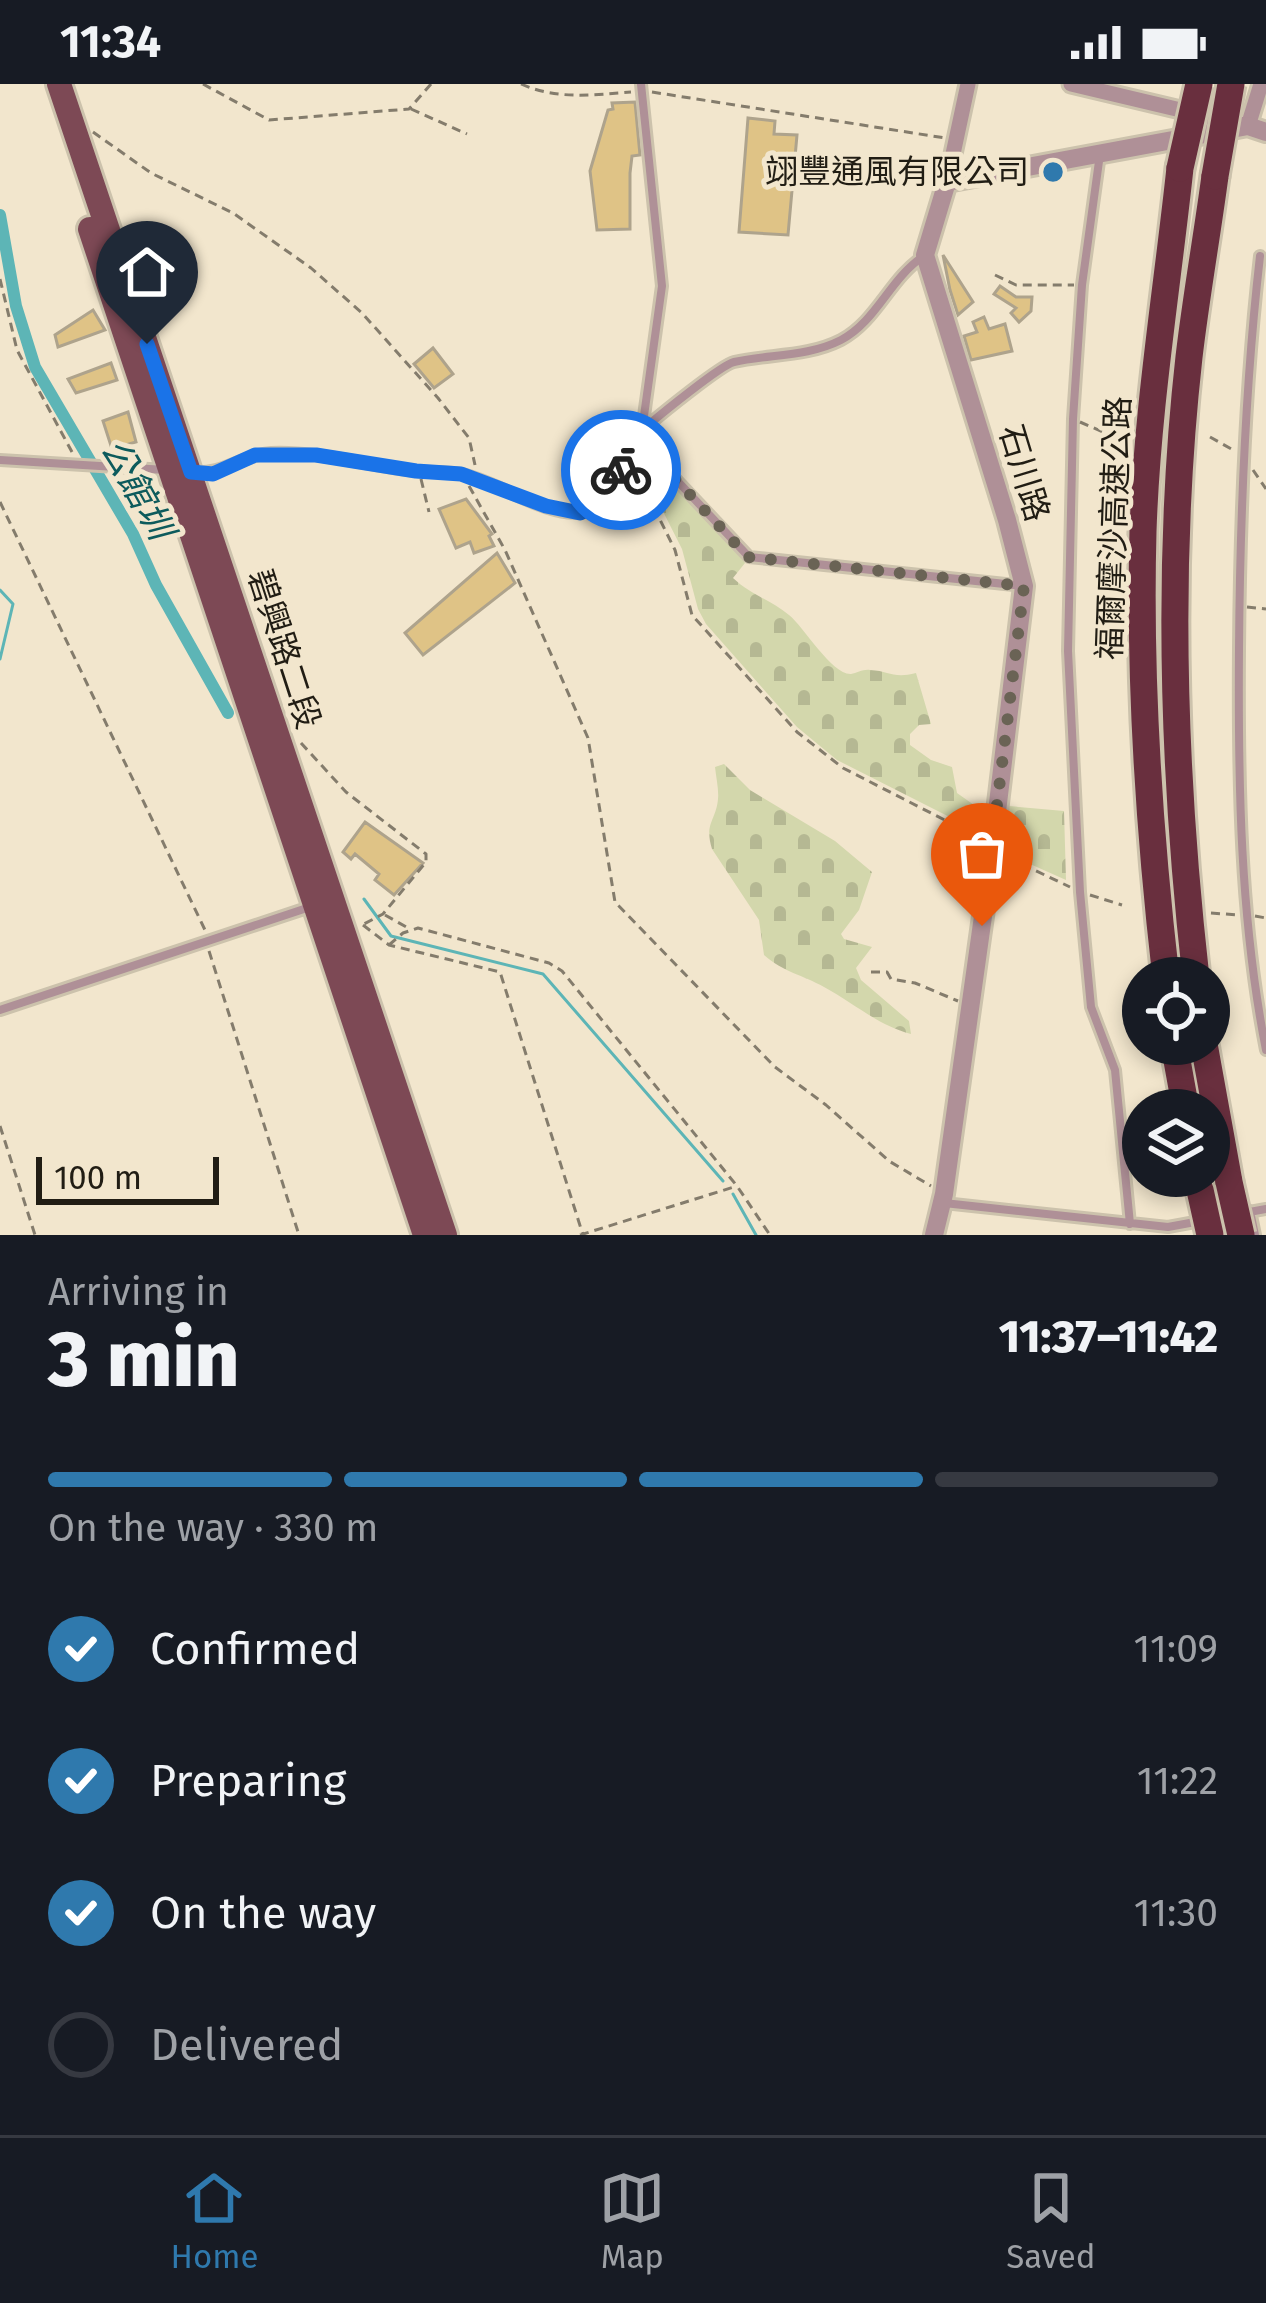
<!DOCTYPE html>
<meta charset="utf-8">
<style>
:root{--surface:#171b24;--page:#242831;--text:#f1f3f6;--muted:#9ea1a6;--line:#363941;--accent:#2f79ad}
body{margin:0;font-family:"Fira Sans","Noto Sans TC",sans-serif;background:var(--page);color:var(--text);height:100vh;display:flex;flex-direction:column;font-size:45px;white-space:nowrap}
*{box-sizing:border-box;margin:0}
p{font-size:39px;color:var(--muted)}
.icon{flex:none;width:66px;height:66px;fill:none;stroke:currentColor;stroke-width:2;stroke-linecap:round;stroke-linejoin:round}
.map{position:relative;height:1151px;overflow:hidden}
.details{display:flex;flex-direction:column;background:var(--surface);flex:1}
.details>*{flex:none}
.tools{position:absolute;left:1122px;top:873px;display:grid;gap:24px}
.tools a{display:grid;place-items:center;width:108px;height:108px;border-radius:50%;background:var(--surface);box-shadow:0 6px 18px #0003;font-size:60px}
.scale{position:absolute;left:36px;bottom:30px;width:183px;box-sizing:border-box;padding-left:12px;border:6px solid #211d14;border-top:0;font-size:33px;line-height:42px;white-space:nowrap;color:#211d14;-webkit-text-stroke:9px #f2e6cd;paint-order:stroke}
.pin{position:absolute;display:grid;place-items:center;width:102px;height:102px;color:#fff;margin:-123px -51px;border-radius:50% 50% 50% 0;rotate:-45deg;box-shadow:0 0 12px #0007}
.pin .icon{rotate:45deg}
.courier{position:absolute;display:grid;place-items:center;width:120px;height:120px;margin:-60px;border:9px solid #1a73e8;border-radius:50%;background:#fff;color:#222;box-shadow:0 3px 15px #0007}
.headline em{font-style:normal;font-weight:800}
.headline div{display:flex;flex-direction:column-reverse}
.headline{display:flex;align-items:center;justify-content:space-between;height:204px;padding:0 48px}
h1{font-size:78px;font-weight:800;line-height:90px}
.bar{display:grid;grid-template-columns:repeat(4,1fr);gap:18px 12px;align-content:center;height:144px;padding:0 48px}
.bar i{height:15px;border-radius:9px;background:var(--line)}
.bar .active{background:var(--accent)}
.bar p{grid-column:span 4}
ol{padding:0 48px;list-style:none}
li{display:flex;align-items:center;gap:36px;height:132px}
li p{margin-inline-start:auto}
li .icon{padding:12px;border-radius:50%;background:var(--accent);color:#fff;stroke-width:4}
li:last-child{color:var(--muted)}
li i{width:66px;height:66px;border:6px solid var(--line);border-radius:50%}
.status{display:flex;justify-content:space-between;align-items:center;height:84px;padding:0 60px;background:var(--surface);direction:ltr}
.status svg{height:33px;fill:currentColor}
.tabs{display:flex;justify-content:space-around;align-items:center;height:168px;border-top:3px solid var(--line);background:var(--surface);font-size:33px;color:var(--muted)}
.tabs a{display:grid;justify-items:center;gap:6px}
.tabs .active{color:var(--accent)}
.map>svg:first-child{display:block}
.cemetery{fill:url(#cemetery-stones)}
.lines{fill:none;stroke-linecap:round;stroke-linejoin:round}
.stream{stroke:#5db5b6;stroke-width:3}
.canal{stroke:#5db5b6;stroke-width:12}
.building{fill:#dfc386;stroke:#aea38c;stroke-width:3}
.service-casing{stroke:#ccc2ac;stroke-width:14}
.minor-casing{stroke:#ccc2ac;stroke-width:21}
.tertiary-casing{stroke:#ccc2ac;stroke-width:24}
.primary-casing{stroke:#ccc2ac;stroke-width:30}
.motorway-casing{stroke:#ccc2ac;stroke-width:33}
.path{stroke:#847c6c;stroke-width:3;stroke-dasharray:9 6;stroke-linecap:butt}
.service{stroke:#af9097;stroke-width:8}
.minor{stroke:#af9097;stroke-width:15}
.tertiary{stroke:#af9097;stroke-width:18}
.primary{stroke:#7d4955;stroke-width:24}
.motorway{stroke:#692f3e;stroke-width:27}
.motorway-bridge-casing{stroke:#ccc2ac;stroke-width:33;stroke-linecap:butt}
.motorway-bridge{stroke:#692f3e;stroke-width:27}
.done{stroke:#6a6355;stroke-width:12;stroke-dasharray:0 21.6}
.route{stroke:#1a73e8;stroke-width:15}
.poi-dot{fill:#2f79ad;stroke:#f2e6cd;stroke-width:4.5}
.labels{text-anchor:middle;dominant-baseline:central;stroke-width:10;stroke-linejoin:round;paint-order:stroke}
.poi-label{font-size:33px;fill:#211d14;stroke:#f2e6cd;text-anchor:end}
.street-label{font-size:33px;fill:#211d14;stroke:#f2e6cd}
.water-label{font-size:36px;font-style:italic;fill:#0d5b5c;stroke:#f2e6cd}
</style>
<div class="status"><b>11:34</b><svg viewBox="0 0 49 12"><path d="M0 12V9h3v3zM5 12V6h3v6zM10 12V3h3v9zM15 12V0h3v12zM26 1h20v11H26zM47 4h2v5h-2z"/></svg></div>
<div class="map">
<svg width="1266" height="1151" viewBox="0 0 1266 1151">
<defs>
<pattern id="cemetery-stones" width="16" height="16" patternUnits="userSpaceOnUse" patternTransform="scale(3)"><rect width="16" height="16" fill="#d3d7ac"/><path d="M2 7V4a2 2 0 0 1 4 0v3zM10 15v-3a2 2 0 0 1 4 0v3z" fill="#b5b893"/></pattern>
</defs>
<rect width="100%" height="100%" fill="#f2e6cd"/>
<path class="cemetery" d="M 648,358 L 677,407 L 687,410 L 737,462 L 745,479 L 733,494 C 751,511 771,516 789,531 C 804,543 832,591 851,590 C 857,589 863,585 870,586 C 890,587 893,595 916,589 L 931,640 L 919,641 L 910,650 L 910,661 L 931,676 L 952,683 L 957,709 L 984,728 L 993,730 L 993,755 L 837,676 L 797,643 L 706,540 L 698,525 L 682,465 L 637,376 L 636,369 Z
M 724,680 L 750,706 L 835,757 L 872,788 L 859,826 L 841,850 L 844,855 L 872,863 L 856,884 L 861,896 L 909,937 L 911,950 C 877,941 854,919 824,903 C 803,891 783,888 764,871 L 759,836 L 712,765 C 704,739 716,737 718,715 C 719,706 716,693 715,683 Z
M 1009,722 L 1064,727 L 1066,796 L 1005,769 Z"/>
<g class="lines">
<path class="stream" d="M 0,506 L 13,520 L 0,575
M 364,815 L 391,852 L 543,890 L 723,1097
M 733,1110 L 756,1151"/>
<path class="canal" d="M 0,131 L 16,222 L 35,283 L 133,450 L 156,501 L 228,629"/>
</g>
<path class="building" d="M 635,18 L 640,71 L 632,72 L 630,89 L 630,145 L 597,146 L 590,87 L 608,26 L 613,25 L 612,19 Z
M 748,34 L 775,37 L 774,50 L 797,51 L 788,151 L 739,148 Z
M 943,171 L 973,218 L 958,231 L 950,206 Z
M 1000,202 L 1016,213 L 1032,213 L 1031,227 L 1019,238 L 1011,229 L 1016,224 L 994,210 Z
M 93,226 L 105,246 L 58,263 L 55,251 Z
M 984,233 L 989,245 L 1005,240 L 1012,267 L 971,276 L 964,252 L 977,248 L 973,238 Z
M 433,264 L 453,290 L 434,304 L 414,280 Z
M 111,279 L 117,296 L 76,309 L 68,295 Z
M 128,328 L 136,358 L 112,365 L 103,337 Z
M 466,415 L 492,450 L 489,452 L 494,462 L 474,469 L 470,458 L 456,464 L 439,425 Z
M 497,469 L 515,499 L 423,571 L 405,549 Z
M 365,738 L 423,779 L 394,811 L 375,796 L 379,790 L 355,770 L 351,775 L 343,768 Z"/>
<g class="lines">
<defs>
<path id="service" d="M 641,0 L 662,202 L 643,339 L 667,386 L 749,473 L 1024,502
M 1100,70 L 1082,201 L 1073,335 L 1068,567 L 1080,808 L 1091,923 L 1115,986 L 1130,1140
M 1260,172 C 1245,303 1240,433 1239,565 C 1238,699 1240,834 1266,966
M 0,376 L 166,386
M 193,388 C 223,391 242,371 271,369 C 320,367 367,382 416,387 C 431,389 447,387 461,390 C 495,396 549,435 582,428 C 614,422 625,362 647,342 C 660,331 721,281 734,278 C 769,270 808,273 841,256 C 877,237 890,194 924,172
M 0,926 L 310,823
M 944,1119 L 1168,1143 L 1266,1125
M 1250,1127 L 1255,1151"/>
<path id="minor" d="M 1071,0 L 1248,42 L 1261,0
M 947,98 L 968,0"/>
<path id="tertiary" d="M 934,1151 L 944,1110 L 993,761 L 1024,502 L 1007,436 L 925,171 L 947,98 L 1248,42 L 1266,48"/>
<path id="primary" d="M 59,0 L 445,1151
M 90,145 L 425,1151"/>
<path id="motorway" d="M 1166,894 C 1149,746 1139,596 1143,447 C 1147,326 1167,205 1180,84
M 1196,894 C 1173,690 1166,478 1189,273 C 1196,213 1207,152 1215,92
M 1174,960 L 1186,1026
M 1204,960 L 1229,1098"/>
</defs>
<use href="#service" class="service-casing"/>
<use href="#minor" class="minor-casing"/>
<use href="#tertiary" class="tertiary-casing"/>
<use href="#primary" class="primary-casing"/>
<use href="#motorway" class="motorway-casing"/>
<path class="path" d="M 203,0 L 269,36 L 409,25 L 431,0
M 521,0 C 557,16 592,11 631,8
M 652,8 L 945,54
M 411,25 L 467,50
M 93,48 L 151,89 L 233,129 L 311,184 L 362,229 L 438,314 L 469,354 L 475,381
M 995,191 L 1016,201 L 1074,201
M 0,195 L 17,266 L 72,368
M 1080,338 L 1110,351
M 1210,353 L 1235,367
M 634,383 L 675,466 L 692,531 L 797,648 L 843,684 L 976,752
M 1253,386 L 1266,405
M 421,395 L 429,428
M 469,402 L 505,466 L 588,654 L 615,818 L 775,983 L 826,1021 L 889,1077 L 931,1102
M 0,418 L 205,846
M 1247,523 L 1266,525
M 301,659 L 346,708 L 426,770 L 426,778 L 383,830 L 364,840
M 1009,774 L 1070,803
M 1090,811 L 1122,821
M 1211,829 L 1239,831
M 385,831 L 408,844
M 1255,832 L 1266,834
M 363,841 L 389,861 L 500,888 L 583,1151
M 389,861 L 403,849 L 418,844 L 549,879 L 562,887 L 737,1102 L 770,1151
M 209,867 L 299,1151
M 871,888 L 887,888 L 891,895 L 915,899 L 958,917
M 0,1042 L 35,1151
M 580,1151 L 737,1102"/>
<use href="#service" class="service"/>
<use href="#minor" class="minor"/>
<use href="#tertiary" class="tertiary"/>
<use href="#primary" class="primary"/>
<use href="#motorway" class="motorway"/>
<defs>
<path id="motorway-bridge" d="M 1180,84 L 1199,0
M 1215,92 L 1231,0
M 1229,1098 L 1241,1151
M 1200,1106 L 1210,1151"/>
</defs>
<use href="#motorway-bridge" class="motorway-bridge-casing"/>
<use href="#motorway-bridge" class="motorway-bridge"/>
</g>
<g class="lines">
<path class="done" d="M 621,386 L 645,344 L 667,386 L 748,473 L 1024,502 L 982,842"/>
<path class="route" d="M 147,260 L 191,388 L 213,390 L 255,371 L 316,371 L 416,387 L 461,390 L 546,422 L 580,429 L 592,423 L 621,386"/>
</g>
<circle class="poi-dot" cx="1053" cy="88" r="12"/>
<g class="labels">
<g class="poi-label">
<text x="1029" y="88">翊豐通風有限公司</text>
</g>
<g class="street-label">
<text transform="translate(1024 389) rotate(73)">石川路</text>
<text transform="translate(1114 444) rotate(-88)">福爾摩沙高速公路</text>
<text transform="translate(284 565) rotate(72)">碧興路二段</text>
</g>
<g class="water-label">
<text transform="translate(137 405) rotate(61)">公館圳</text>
</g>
</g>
</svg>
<div class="tools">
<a><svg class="icon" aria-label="locate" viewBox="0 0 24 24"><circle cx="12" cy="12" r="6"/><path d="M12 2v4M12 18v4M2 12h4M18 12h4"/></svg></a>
<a><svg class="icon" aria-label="layers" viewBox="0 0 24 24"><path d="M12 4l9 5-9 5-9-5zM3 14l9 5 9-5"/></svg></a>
</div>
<div class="scale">100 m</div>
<div class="pin" style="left:982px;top:842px;background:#ea580c"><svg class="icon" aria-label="bag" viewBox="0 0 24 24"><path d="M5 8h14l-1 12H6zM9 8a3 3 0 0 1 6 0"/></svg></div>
<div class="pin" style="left:147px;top:260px;background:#1f2937"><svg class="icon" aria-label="home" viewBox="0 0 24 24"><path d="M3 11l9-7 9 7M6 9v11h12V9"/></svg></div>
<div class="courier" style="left:621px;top:386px"><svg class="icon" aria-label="bike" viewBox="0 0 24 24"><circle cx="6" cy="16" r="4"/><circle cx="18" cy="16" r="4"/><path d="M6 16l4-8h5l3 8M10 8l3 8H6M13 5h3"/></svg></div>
</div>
<section class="details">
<div class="headline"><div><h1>3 min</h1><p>Arriving in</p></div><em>11:37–11:42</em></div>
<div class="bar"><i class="active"></i><i class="active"></i><i class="active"></i><i></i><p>On the way · 330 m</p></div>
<ol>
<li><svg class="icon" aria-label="check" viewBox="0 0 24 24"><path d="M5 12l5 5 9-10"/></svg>Confirmed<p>11:09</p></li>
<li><svg class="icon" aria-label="check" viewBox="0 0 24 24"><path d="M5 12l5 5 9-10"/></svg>Preparing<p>11:22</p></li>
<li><svg class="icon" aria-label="check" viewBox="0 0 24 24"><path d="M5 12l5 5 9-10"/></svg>On the way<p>11:30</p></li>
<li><i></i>Delivered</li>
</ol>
</section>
<nav class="tabs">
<a class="active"><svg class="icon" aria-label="home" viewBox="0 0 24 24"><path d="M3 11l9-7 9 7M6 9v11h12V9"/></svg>Home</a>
<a><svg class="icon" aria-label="map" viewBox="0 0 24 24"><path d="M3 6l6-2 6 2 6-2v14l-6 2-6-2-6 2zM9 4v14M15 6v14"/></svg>Map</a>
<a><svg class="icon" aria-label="saved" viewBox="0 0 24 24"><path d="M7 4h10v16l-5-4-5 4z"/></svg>Saved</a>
</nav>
